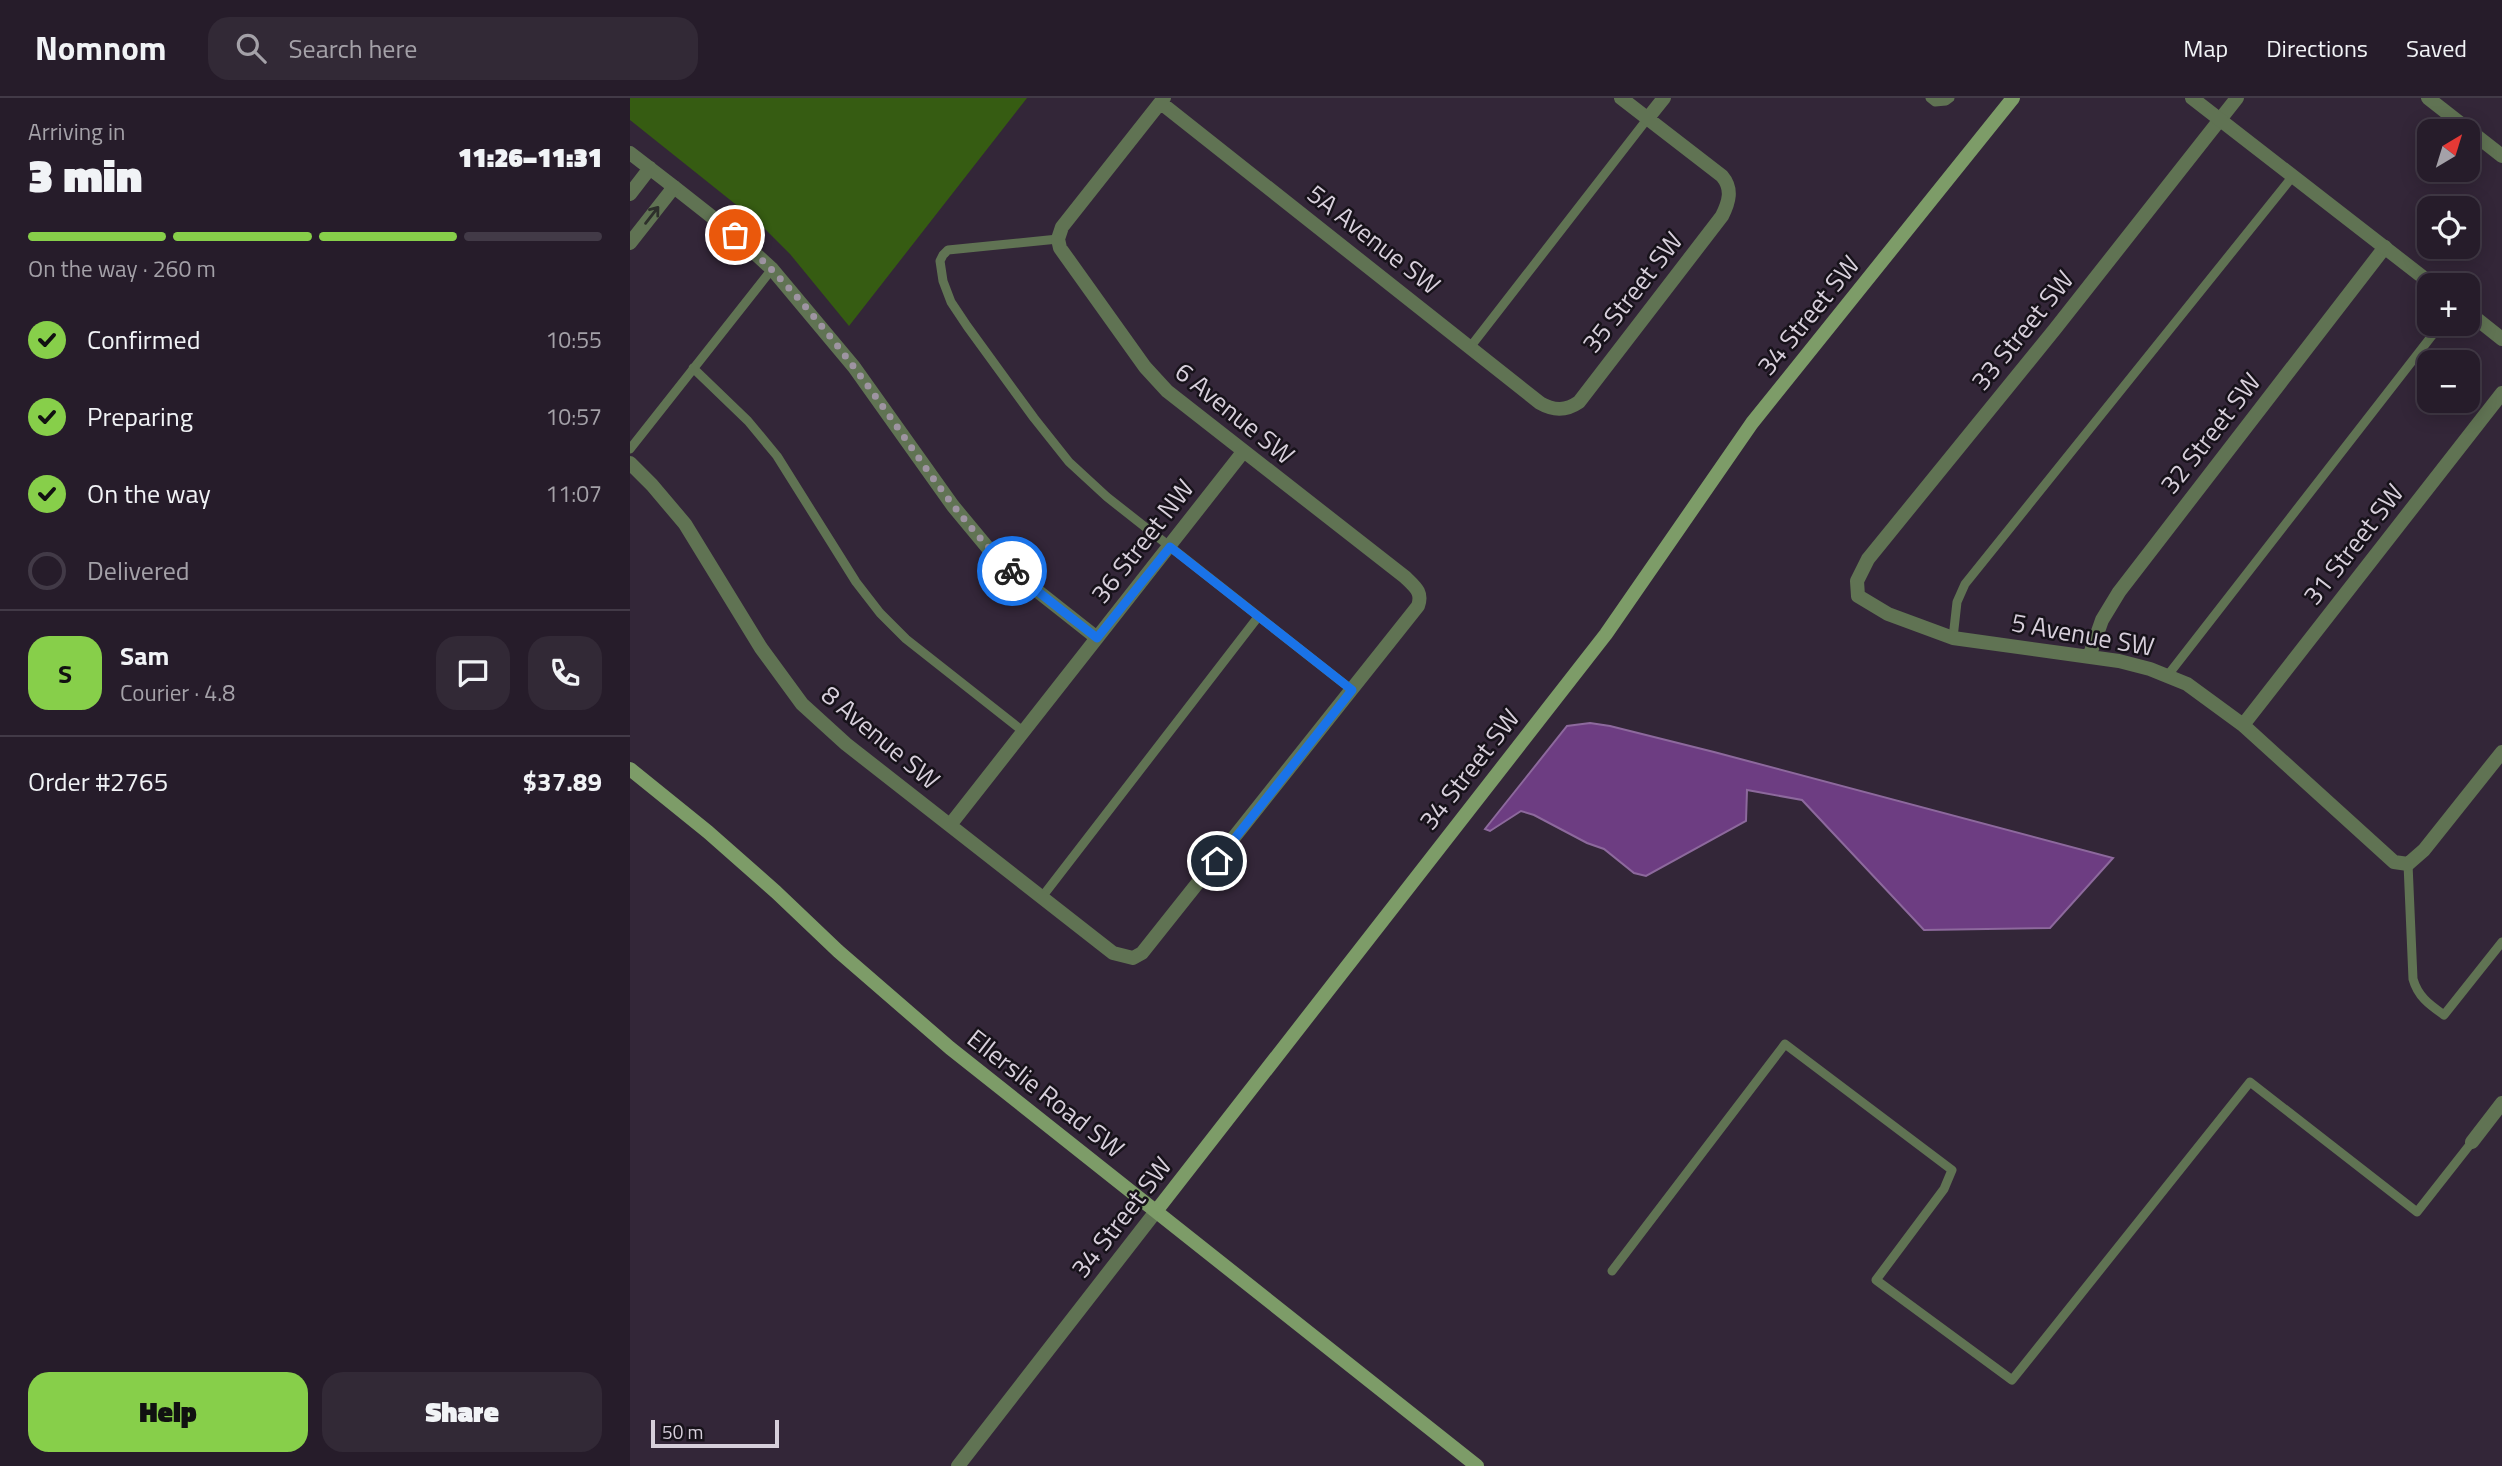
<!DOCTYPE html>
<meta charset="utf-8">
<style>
:root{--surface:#261c2a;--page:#322936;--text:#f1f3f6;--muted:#a4a1a8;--line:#423a47;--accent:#87cf4a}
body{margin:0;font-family:"Titillium Web",sans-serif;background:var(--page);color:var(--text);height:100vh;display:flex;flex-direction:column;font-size:26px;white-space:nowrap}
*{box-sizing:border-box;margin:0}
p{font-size:23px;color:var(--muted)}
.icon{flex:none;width:38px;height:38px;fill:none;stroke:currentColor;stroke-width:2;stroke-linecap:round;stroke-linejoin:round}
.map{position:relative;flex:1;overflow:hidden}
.panel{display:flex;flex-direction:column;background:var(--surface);width:630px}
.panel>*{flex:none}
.needle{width:46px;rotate:38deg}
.buttons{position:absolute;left:1787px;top:21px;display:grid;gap:14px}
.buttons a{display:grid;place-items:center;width:63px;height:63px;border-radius:14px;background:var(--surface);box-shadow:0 4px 18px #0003,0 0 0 2px var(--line);font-size:35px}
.scale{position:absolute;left:21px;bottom:18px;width:128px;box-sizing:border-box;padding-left:7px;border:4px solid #d7cfdb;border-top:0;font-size:19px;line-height:24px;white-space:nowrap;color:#d7cfdb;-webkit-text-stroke:5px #17121a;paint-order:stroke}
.pin{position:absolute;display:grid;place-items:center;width:60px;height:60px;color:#fff;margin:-30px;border:4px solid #fff;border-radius:50%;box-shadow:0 2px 7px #0007}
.courier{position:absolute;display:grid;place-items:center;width:70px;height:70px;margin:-35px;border:5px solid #1a73e8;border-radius:50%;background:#fff;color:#222;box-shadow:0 2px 9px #0007}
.head em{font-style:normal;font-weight:800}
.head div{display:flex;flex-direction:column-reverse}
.head{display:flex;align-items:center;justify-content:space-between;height:119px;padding:0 28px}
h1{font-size:46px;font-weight:800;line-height:52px}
.bar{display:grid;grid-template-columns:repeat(4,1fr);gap:10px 7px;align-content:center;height:84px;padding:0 28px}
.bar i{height:9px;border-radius:5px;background:var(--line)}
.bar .current{background:var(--accent)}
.bar p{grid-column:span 4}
.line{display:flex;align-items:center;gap:18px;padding:0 28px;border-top:2px solid var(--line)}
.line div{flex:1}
.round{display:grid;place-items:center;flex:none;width:74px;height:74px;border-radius:21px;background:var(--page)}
ol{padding:0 28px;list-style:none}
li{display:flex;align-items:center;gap:21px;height:77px}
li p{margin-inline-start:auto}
li .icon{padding:7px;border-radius:50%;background:var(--accent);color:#111;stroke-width:4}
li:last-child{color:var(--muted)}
li i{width:38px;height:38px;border:4px solid var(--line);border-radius:50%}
.primary-button{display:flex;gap:14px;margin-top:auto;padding:14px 28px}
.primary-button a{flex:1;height:80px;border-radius:21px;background:var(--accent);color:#111;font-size:28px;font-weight:800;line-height:80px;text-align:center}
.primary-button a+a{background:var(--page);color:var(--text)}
header{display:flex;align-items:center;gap:42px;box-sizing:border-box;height:98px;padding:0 35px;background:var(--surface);border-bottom:2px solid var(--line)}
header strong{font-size:33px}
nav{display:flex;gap:38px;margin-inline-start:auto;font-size:24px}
.search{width:490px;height:63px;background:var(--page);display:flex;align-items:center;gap:18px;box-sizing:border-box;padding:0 24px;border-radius:21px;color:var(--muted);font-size:26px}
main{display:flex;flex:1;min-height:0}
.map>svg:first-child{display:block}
.green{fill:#365c12}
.water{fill:#6d3d82;stroke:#8d699d;stroke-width:2}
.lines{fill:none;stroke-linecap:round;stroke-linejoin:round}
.service{stroke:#607353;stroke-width:9}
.minor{stroke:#607353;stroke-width:14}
.tertiary{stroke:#607353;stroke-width:14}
.secondary{stroke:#7d9c68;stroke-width:14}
.oneway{stroke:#2d2f2b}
.done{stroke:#9e94a2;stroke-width:7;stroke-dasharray:0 12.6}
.route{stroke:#1a73e8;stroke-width:9}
.labels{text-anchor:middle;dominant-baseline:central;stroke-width:5;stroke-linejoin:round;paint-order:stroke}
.street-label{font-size:26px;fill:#d7cfdb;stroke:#17121a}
</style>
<header>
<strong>Nomnom</strong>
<div class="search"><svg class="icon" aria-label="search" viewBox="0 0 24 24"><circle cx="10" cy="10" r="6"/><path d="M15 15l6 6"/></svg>Search here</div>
<nav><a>Map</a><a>Directions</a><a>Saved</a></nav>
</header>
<main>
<section class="panel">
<div class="head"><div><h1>3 min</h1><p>Arriving in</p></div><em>11:26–11:31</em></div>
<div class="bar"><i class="current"></i><i class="current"></i><i class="current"></i><i></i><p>On the way · 260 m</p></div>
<ol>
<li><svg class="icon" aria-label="check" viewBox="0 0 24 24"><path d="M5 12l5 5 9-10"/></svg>Confirmed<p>10:55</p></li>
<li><svg class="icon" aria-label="check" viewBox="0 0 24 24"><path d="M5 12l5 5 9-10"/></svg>Preparing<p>10:57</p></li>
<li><svg class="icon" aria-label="check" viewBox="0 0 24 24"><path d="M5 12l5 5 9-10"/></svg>On the way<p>11:07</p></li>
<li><i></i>Delivered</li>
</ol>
<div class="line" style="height:126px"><b class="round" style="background:var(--accent);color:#111">S</b><div><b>Sam</b><p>Courier · 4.8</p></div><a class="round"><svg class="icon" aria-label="chat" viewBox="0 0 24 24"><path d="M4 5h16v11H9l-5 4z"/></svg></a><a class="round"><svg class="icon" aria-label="phone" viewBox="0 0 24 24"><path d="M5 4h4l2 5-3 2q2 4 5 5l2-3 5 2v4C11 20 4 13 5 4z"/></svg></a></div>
<div class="line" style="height:91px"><div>Order #2765</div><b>$37.89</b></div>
<div class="primary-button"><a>Help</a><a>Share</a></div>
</section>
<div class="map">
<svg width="1872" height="1368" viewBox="0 0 1872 1368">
<rect width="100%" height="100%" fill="#332638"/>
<path class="green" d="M 0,0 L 397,0 L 219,228 L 160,156 L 129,125 L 0,22 Z"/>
<path class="water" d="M 960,625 L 980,628 L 1084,654 L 1483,760 L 1420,830 L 1294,832 L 1172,702 L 1117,692 L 1116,723 L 1016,778 L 1004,775 L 974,751 L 957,745 L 904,717 L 891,713 L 860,733 L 855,731 L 937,628 Z"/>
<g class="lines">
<path class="service" d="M 1300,0 L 1305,4 L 1316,3 L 1320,0
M 428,141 L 318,152 L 313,157 L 310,163 L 313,183 L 321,204 L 337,228 L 404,320 L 439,364 L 477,399 L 722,592
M 841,248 L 1018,20
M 63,270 L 118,323 L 147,358 L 226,484 L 250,515 L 276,541 L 394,634
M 0,351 L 142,171
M 1323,540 L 1327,504 L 1335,486 L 1663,78
M 1538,577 L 1811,226
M 1778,766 L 1783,881 C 1788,899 1800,907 1814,917 L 1872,844
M 412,799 L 628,519
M 982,1173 L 1155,946 L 1322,1072 L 1314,1091 L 1246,1182 L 1382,1282 L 1620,984 L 1787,1114 L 1842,1044"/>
<path class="minor" d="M 1607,0 L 1425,231 L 1238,461 L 1227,483 L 1228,498 L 1258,516 L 1323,540 L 1489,563 L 1520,571 L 1557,586 L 1613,627 L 1764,764 L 1778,766 L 1794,752 L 1872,654
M 1798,0 L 1872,58
M 531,5 L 910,305 C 924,313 936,313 949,304 L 1092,118 C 1099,104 1103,91 1092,78 L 991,0
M 1018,20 L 1034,0
M 44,89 L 105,137 L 142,171 L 224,269 L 323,408 L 357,449 L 382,473 L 467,540
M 0,365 L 22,387 L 55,426 L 131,550 L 172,606 L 216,646 L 483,855 L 503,860 L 512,855 L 788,508 C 793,494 785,489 775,479 L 537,293 L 515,269 L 430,150 L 428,141 L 432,129 L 534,0
M 1459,559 L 1472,522 L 1489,494 L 1755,149
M 1613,627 L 1872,295
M 320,727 L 613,354"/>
<path class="tertiary" d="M 1562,0 L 1803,187
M 0,55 L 44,89 L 0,145
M 0,96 L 20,70
M 1838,214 L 1872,241
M 1842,1044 L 1872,1005
M 328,1368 L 527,1112"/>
<path class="secondary" d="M 0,671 L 78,734 L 146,794 L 208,853 L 320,950 L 847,1368
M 527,1112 L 976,536 L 1122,325 L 1383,0"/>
</g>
<defs><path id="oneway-shaft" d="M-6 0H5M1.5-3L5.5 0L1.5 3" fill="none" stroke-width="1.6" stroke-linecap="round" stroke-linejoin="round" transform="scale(1.75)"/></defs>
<use class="oneway" href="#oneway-shaft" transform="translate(22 117) rotate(-52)"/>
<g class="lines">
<path class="done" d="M 105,137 C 164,188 218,259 263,323 C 300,376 335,429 382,473"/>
<path class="route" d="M 382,473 L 467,540 L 540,449 L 722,592 L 587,763"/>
</g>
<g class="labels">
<g class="street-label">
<text transform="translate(744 141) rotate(38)">5A Avenue SW</text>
<text transform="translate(1002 194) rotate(-52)">35 Street SW</text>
<text transform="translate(1178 217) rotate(-51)">34 Street SW</text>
<text transform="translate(1392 232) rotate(-51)">33 Street SW</text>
<text transform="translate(605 315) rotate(39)">6 Avenue SW</text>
<text transform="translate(1580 335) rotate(-52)">32 Street SW</text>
<text transform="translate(512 443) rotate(-52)">36 Street NW</text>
<text transform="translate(1723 446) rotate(-52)">31 Street SW</text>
<text transform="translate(1453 536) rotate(10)">5 Avenue SW</text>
<text transform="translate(251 639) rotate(40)">8 Avenue SW</text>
<text transform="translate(839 671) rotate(-52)">34 Street SW</text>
<text transform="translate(416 995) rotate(38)">Ellerslie Road SW</text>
<text transform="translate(491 1119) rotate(-52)">34 Street SW</text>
</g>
</g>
</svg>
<div class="buttons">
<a><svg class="needle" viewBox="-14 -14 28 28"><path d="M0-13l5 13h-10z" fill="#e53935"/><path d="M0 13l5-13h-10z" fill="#a4a1a8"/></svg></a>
<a><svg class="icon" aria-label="locate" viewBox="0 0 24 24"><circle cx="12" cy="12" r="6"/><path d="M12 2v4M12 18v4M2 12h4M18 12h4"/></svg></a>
<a>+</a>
<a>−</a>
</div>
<div class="scale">50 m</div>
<div class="pin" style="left:105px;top:137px;background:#ea580c"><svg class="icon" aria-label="bag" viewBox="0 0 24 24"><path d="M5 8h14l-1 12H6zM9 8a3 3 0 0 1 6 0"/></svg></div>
<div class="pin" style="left:587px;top:763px;background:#1f2937"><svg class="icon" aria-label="home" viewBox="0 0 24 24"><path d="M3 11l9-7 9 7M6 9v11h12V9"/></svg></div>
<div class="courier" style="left:382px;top:473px"><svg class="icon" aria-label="bike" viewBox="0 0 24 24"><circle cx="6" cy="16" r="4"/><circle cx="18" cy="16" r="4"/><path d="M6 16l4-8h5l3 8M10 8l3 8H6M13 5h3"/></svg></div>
</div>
</main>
